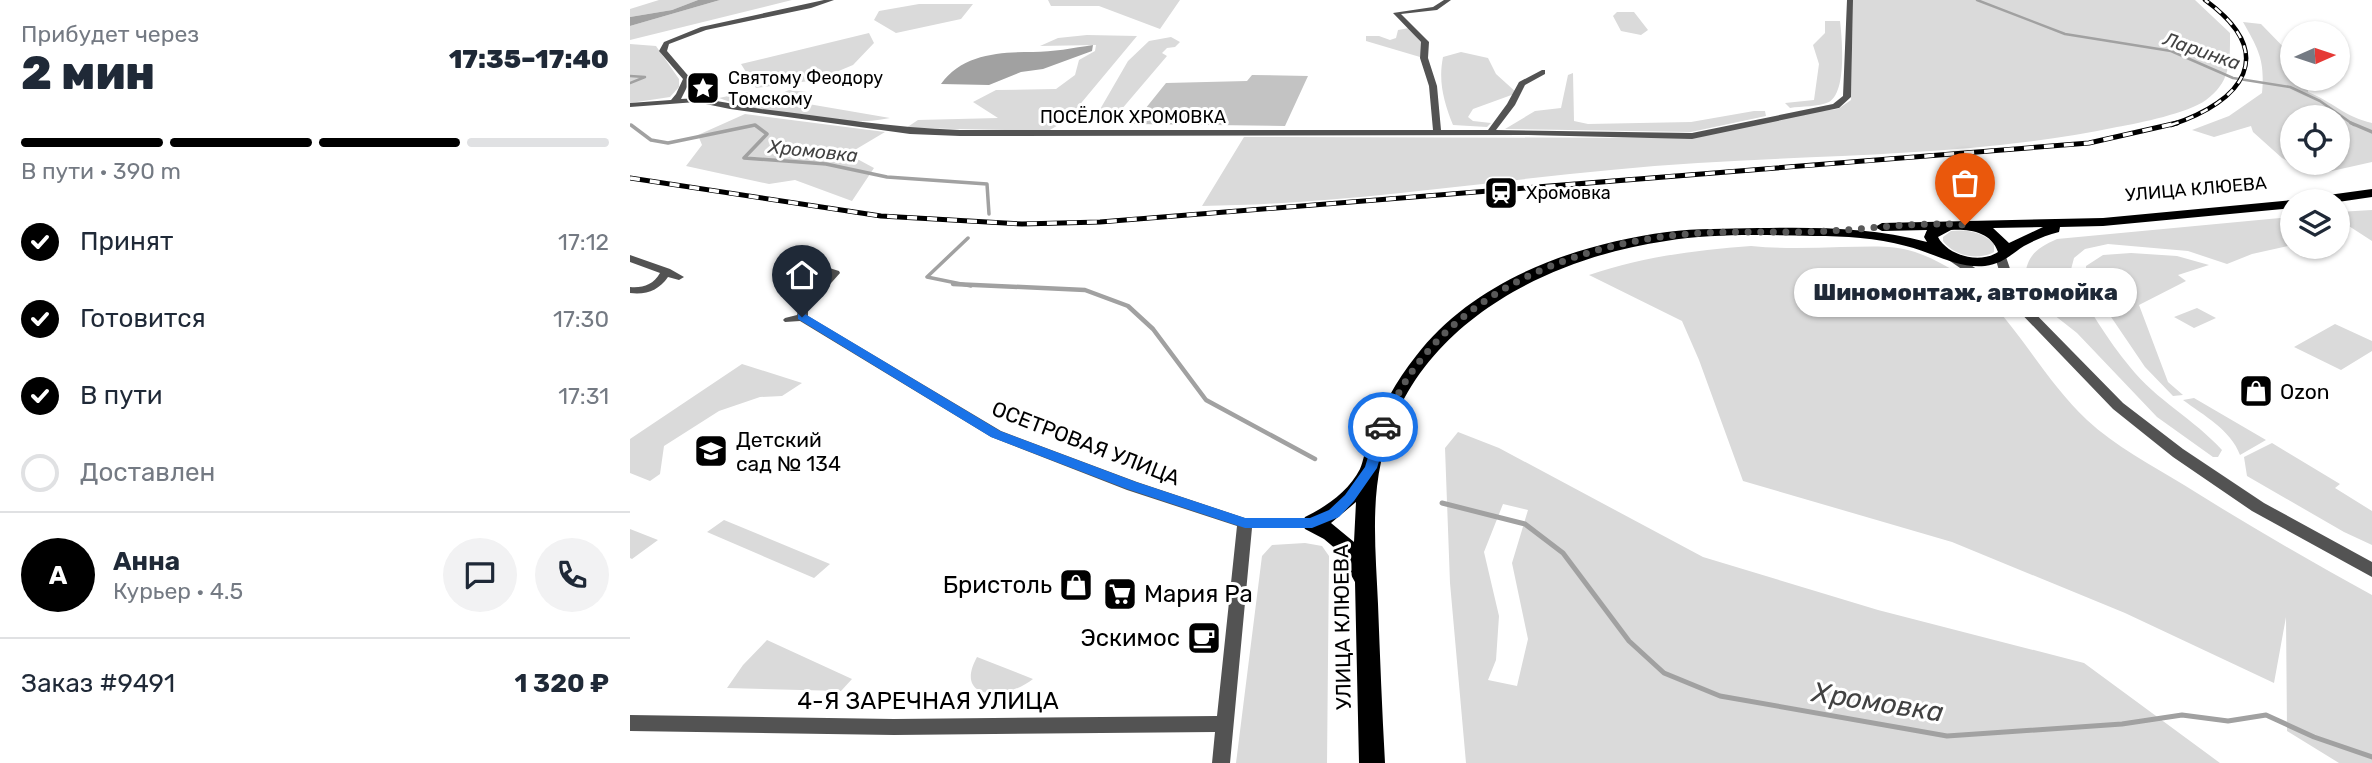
<!DOCTYPE html>
<html lang="ru">
<meta charset="utf-8">
<style>
:root{--surface:#fff;--page:#f2f2f3;--text:#1f2937;--muted:#747a83;--line:#e0e1e3;--accent:#000}
body{margin:0;font-family:Rubik,sans-serif;background:var(--page);color:var(--text);height:100vh;display:flex;flex-direction:column;font-size:26px;white-space:nowrap}
*{box-sizing:border-box;margin:0}
p{font-size:23px;color:var(--muted)}
.icon{flex:none;width:38px;height:38px;fill:none;stroke:currentColor;stroke-width:2;stroke-linecap:round;stroke-linejoin:round}
.map{position:relative;flex:1;overflow:hidden}
.panel{display:flex;flex-direction:column;background:var(--surface);width:630px}
.panel>*{flex:none}
.needle{width:46px;rotate:87deg}
.fabs{position:absolute;left:1650px;top:21px;display:grid;gap:14px}
.fabs a{display:grid;place-items:center;width:70px;height:70px;border-radius:50%;background:var(--surface);box-shadow:0 2px 5px #0004;font-size:35px}
.pin{position:absolute;display:grid;place-items:center;width:60px;height:60px;color:#fff;margin:-72px -30px;border-radius:50% 50% 50% 0;rotate:-45deg;box-shadow:0 0 7px #0007}
.pin .icon{rotate:45deg}
.courier{position:absolute;display:grid;place-items:center;width:70px;height:70px;margin:-35px;border:5px solid #1a73e8;border-radius:50%;background:#fff;color:#222;box-shadow:0 2px 9px #0007}
.bubble{position:absolute;height:49px;border-radius:24px;background:var(--surface);box-shadow:0 2px 5px #0004;font-size:23px;font-weight:800;line-height:49px;text-align:center}
.summary em{font-style:normal;font-weight:800}
.summary div{display:flex;flex-direction:column-reverse}
.summary{display:flex;align-items:center;justify-content:space-between;height:119px;padding:0 21px}
h1{font-size:46px;font-weight:800;line-height:52px}
.bar{display:grid;grid-template-columns:repeat(4,1fr);gap:10px 7px;align-content:center;height:84px;padding:0 21px}
.bar i{height:9px;border-radius:5px;background:var(--line)}
.bar .selected{background:var(--accent)}
.bar p{grid-column:span 4}
.line{display:flex;align-items:center;gap:18px;padding:0 21px;border-top:2px solid var(--line)}
.line div{flex:1}
.round{display:grid;place-items:center;flex:none;width:74px;height:74px;border-radius:37px;background:var(--page)}
ol{padding:0 21px;list-style:none}
li{display:flex;align-items:center;gap:21px;height:77px}
li p{margin-inline-start:auto}
li .icon{padding:7px;border-radius:50%;background:var(--accent);color:#fff;stroke-width:4}
li:last-child{color:var(--muted)}
li i{width:38px;height:38px;border:4px solid var(--line);border-radius:50%}
main{display:flex;flex:1;min-height:0}
.map>svg:first-child{display:block}
.green{fill:#dadada;fill-rule:evenodd}
.water{fill:#a1a1a1}
.lines{fill:none;stroke-linecap:round;stroke-linejoin:round}
.stream-far3{stroke:#a1a1a1;stroke-width:2.5}
.stream-far2{stroke:#a1a1a1;stroke-width:3.5}
.stream-far1{stroke:#a1a1a1;stroke-width:4.5}
.stream{stroke:#a1a1a1;stroke-width:5}
.building{fill:#c3c3c3}
.minor{fill:#535353;fill-rule:evenodd}
.tertiary{fill:#535353;fill-rule:evenodd}
.primary{fill:#000;fill-rule:evenodd}
.rail-far1-casing{stroke:#000;stroke-width:4.5}
.rail-casing{stroke:#000;stroke-width:5}
.rail-far1{stroke:#fff;stroke-width:2.5;stroke-dasharray:8;stroke-linecap:butt}
.rail{stroke:#fff;stroke-width:3.5;stroke-dasharray:10;stroke-linecap:butt}
.route{fill:#1a73e8}
.done{stroke:#595959;stroke-width:7;stroke-dasharray:0 12.6}
.labels{text-anchor:middle;dominant-baseline:central;stroke-width:6;stroke-linejoin:round;paint-order:stroke}
.far-poi-label{font-size:18px;fill:#000;stroke:#fff;text-anchor:start}
.far-street-label{font-size:18px;fill:#000;stroke:#fff}
.far-water-label{font-size:19px;font-style:italic;fill:#424242;stroke:#fff}
.poi-label{font-size:21px;fill:#000;stroke:#fff;text-anchor:start}
.street-label{font-size:21px;fill:#000;stroke:#fff}
.near-poi-label{font-size:24px;fill:#000;stroke:#fff;text-anchor:end}
.near-street-label{font-size:24px;fill:#000;stroke:#fff}
.near-water-label{font-size:28px;font-style:italic;fill:#424242;stroke:#fff}
</style>
<main>
<section class="panel">
<div class="summary"><div><h1>2 мин</h1><p>Прибудет через</p></div><em>17:35–17:40</em></div>
<div class="bar"><i class="selected"></i><i class="selected"></i><i class="selected"></i><i></i><p>В пути · 390 m</p></div>
<ol>
<li><svg class="icon" aria-label="check" viewBox="0 0 24 24"><path d="M5 12l5 5 9-10"/></svg>Принят<p>17:12</p></li>
<li><svg class="icon" aria-label="check" viewBox="0 0 24 24"><path d="M5 12l5 5 9-10"/></svg>Готовится<p>17:30</p></li>
<li><svg class="icon" aria-label="check" viewBox="0 0 24 24"><path d="M5 12l5 5 9-10"/></svg>В пути<p>17:31</p></li>
<li><i></i>Доставлен</li>
</ol>
<div class="line" style="height:126px"><b class="round" style="background:var(--accent);color:#fff">А</b><div><b>Анна</b><p>Курьер · 4.5</p></div><a class="round"><svg class="icon" aria-label="chat" viewBox="0 0 24 24"><path d="M4 5h16v11H9l-5 4z"/></svg></a><a class="round"><svg class="icon" aria-label="phone" viewBox="0 0 24 24"><path d="M5 4h4l2 5-3 2q2 4 5 5l2-3 5 2v4C11 20 4 13 5 4z"/></svg></a></div>
<div class="line" style="height:91px"><div>Заказ #9491</div><b>1 320 ₽</b></div>
</section>
<div class="map">
<svg width="1742" height="763" viewBox="0 0 1742 763">
<rect width="100%" height="100%" fill="#fff"/>
<path class="green" d="M 29,0 L 68,0 L 42,10 L 0,17 L 0,9 Z
M 90,0 L 162,0 L 0,40 L 0,26 Z
M 418,0 L 550,0 L 530,29 L 469,6 L 421,6 Z
M 1223,0 L 1565,0 L 1600,33 C 1600,61 1601,82 1576,100 C 1558,113 1510,123 1487,127 C 1349,156 1208,154 1068,163 C 902,173 738,204 572,206 L 614,137 L 1065,138 L 1174,113 L 1208,109 L 1221,100 Z
M 289,4 L 343,4 L 331,19 L 266,33 L 244,20 L 249,11 Z
M 987,12 L 1004,12 L 1018,30 L 1011,35 L 991,31 L 983,16 Z
M 1195,21 L 1210,21 C 1212,38 1217,92 1199,102 C 1189,107 1171,106 1160,108 L 1155,103 L 1184,100 L 1189,64 L 1183,45 L 1195,33 Z
M 1613,22 L 1631,24 L 1662,56 L 1662,79 L 1679,79 L 1678,92 C 1703,102 1715,117 1742,123 L 1742,162 L 1684,175 L 1652,158 L 1623,132 L 1621,126 L 1584,137 L 1562,130 L 1599,116 L 1632,93 C 1635,61 1629,50 1613,22 ZM 1708,117 L 1708,163 L 1662,163 L 1662,117 Z
M 779,28 L 793,45 L 790,57 L 736,41 L 736,36 L 749,36 L 760,40 L 766,38 L 768,30 Z
M 239,33 L 244,43 L 223,65 L 187,80 L 126,88 L 111,64 Z
M 457,35 L 507,36 L 437,120 L 418,131 L 276,128 L 288,120 L 368,118 L 343,102 L 366,90 L 426,89 L 445,75 L 449,60 L 465,51 L 466,45 L 410,46 L 428,38 Z
M 541,37 L 550,42 L 545,47 L 537,48 L 532,53 L 537,56 L 485,117 L 465,118 L 498,61 L 519,41 Z
M 0,44 L 26,46 L 49,79 L 49,87 L 40,97 L 0,103 Z
M 831,52 L 858,58 L 866,74 L 887,93 L 843,109 L 838,117 L 843,121 L 861,123 L 857,127 L 823,125 C 814,102 808,82 813,57 Z
M 943,73 L 944,121 L 958,124 L 1061,122 L 1124,111 L 1135,111 L 1136,116 L 1061,132 L 875,129 L 905,111 L 931,108 L 938,75 Z
M 159,90 L 177,92 L 155,100 L 260,118 C 214,128 134,115 89,98 L 117,92 L 122,98 L 139,99 Z
M 115,114 L 255,132 L 218,154 L 244,168 L 222,201 L 165,180 L 139,184 L 56,166 L 72,145 L 68,135 Z
M 1742,210 L 1742,241 L 1708,219 L 1708,212 Z
M 1662,217 L 1662,245 L 1622,254 L 1597,264 L 1558,251 L 1478,244 L 1455,249 L 1444,258 L 1439,277 C 1459,307 1477,340 1500,367 C 1526,400 1564,419 1592,450 L 1588,457 L 1583,457 L 1527,417 L 1447,333 L 1419,311 L 1395,277 C 1397,255 1407,248 1427,239 Z
M 1321,231 C 1337,229 1353,232 1364,244 L 1364,252 C 1348,261 1324,256 1313,241 L 1313,237 Z
M 1121,246 C 1151,249 1181,248 1211,247 C 1236,247 1261,244 1285,252 C 1372,282 1395,361 1457,420 C 1485,446 1521,465 1554,485 C 1616,524 1678,560 1742,595 L 1742,763 L 1709,763 L 1657,731 L 1656,617 L 1644,683 L 1495,613 L 1322,542 L 1113,481 L 1069,360 L 1052,321 L 959,275 C 1012,257 1065,250 1121,246 Z
M 1501,253 L 1547,256 L 1579,265 L 1548,275 L 1556,281 L 1509,305 L 1538,382 L 1553,395 L 1543,396 L 1515,367 L 1456,280 L 1456,266 L 1473,255 Z
M 1567,308 L 1586,318 L 1564,328 L 1544,317 Z
M 1705,324 L 1742,341 L 1742,351 L 1711,370 L 1664,347 Z
M 112,364 L 172,383 L 152,396 L 130,397 L 89,411 L 34,446 L 30,474 L 20,481 L 0,473 L 0,439 Z
M 1564,398 L 1636,440 L 1610,455 C 1601,430 1573,415 1553,400 Z
M 828,432 L 869,448 L 1073,557 L 1248,610 L 1454,663 L 1590,763 L 836,763 L 820,583 L 815,448 ZM 873,504 L 898,510 L 882,563 L 898,639 L 887,686 L 858,680 L 866,660 L 869,616 L 854,552 Z
M 1642,443 L 1710,484 L 1705,488 L 1742,511 L 1742,545 L 1714,532 L 1617,476 L 1614,457 Z
M 94,520 L 200,564 L 184,578 L 77,532 Z
M 0,529 L 28,540 L 2,559 L 0,558 Z
M 675,543 L 692,546 L 699,556 L 697,763 L 606,763 L 632,556 L 642,545 Z
M 137,640 L 222,679 L 211,691 L 97,688 L 113,665 Z
M 347,657 L 403,679 C 379,699 322,703 347,657 Z"/>
<path class="water" d="M 68,0 L 90,0 L 0,26 L 0,17 L 42,10 Z
M 463,45 L 462,51 L 413,69 L 391,72 L 359,85 L 311,84 C 332,54 370,52 403,52 C 423,52 443,48 463,45 Z"/>
<g class="lines">
<path class="stream-far3" d="M 1347,0 L 1435,34 L 1541,51 L 1603,78 L 1660,87 L 1690,101 L 1724,125
M 0,76 L 15,77 L 0,83"/>
<path class="stream-far2" d="M 1721,123 L 1742,132
M 1,125 L 21,140 L 38,143 L 125,125 L 137,134 L 114,158 L 196,164 L 257,177 L 357,184 L 359,214
M 338,238 L 297,277 L 341,286"/>
<path class="stream-far1" d="M 323,284 L 455,290 L 498,306 L 523,329 L 576,400 L 685,459"/>
<path class="stream" d="M 812,503 L 895,524 L 933,553 L 999,641 L 1034,673 L 1090,696 L 1317,736 L 1492,724 L 1552,715 L 1598,721 L 1636,715 L 1684,737 L 1742,757"/>
</g>
<path class="building" d="M 622,75 L 678,76 L 655,126 L 503,124 L 536,83 L 617,81 Z"/>
<g class="lines">
<path class="minor" d="M 194,0 L 204,0 L 181,8 L 76,30 L 39,44 L 37,51 L 61,79 L 51,99 C 77,97 105,105 131,109 C 197,117 263,128 330,130 L 803,130 L 799,86 L 790,58 L 791,42 L 763,13 L 803,7 L 814,0 L 821,0 L 807,10 L 771,14 L 799,42 L 798,58 L 807,86 L 811,130 L 858,130 L 877,104 L 889,82 L 912,70 L 915,70 L 915,74 L 895,85 L 885,105 L 866,130 L 1062,133 L 1203,104 L 1213,96 L 1217,0 L 1223,0 L 1221,97 L 1209,108 L 1062,139 L 898,135 L 330,136 L 280,134 L 100,109 L 66,102 L 0,107 L 0,103 L 41,100 L 46,94 L 53,79 L 29,51 L 34,42 L 71,27 Z
M 0,255 L 40,269 L 54,277 L 49,280 L 38,277 C 29,290 17,295 0,293 L 0,287 C 13,288 23,285 30,273 L 0,262 Z
M 183,263 L 209,271 L 210,273 L 178,309 L 178,316 L 371,431 L 507,482 L 615,518 L 687,519 L 689,523 L 687,527 L 682,528 L 622,528 L 600,763 L 582,763 L 585,732 L 264,735 L 0,731 L 0,715 L 264,719 L 587,716 L 607,526 L 497,490 L 361,437 L 170,321 L 155,322 L 153,320 L 155,318 L 167,315 L 169,306 L 198,274 L 184,270 L 155,287 L 147,287 L 146,285 Z"/>
<path class="tertiary" d="M 1321,252 L 1374,287 L 1365,257 L 1371,253 L 1375,254 L 1390,298 L 1493,403 L 1553,449 L 1634,503 L 1742,562 L 1742,577 L 1622,511 L 1543,457 L 1483,409 L 1381,303 L 1317,259 L 1317,253 Z"/>
<path class="primary" d="M 1742,189 L 1742,197 L 1708,202 L 1677,201 L 1684,197 Z
M 1662,200 L 1667,201 L 1662,201 L 1662,208 L 1473,226 L 1430,227 L 1429,232 C 1416,235 1405,240 1394,246 C 1380,255 1372,264 1355,266 C 1328,269 1302,252 1276,246 C 1246,238 1215,236 1184,236 C 1135,235 1084,233 1036,241 C 912,259 779,328 751,462 C 741,508 746,557 748,604 C 750,657 752,710 755,763 L 729,763 L 725,582 L 707,550 L 694,539 L 675,529 L 672,523 L 675,517 C 696,507 719,491 730,469 C 734,460 735,448 739,439 C 751,409 766,381 786,356 C 844,280 946,244 1037,232 C 1067,228 1098,229 1128,228 C 1185,227 1241,227 1297,242 L 1294,237 L 1297,230 L 1252,231 L 1245,227 L 1252,223 L 1473,218 ZM 1363,228 L 1413,227 L 1379,243 ZM 1321,230 C 1340,229 1361,232 1368,252 C 1350,264 1318,256 1308,237 ZM 726,502 L 724,542 L 701,523 Z"/>
<defs>
<path id="rail-far1" d="M 1541,125 C 1614,101 1649,54 1575,0"/>
<path id="rail" d="M 0,178 L 251,216 L 392,224 L 470,222 L 1459,143 L 1547,123"/>
</defs>
<use href="#rail-far1" class="rail-far1-casing"/>
<use href="#rail" class="rail-casing"/>
<use href="#rail-far1" class="rail-far1"/>
<use href="#rail" class="rail"/>
</g>
<path class="route" d="M 168,314 L 175,314 L 370,431 L 506,482 L 615,518 L 680,518 L 699,510 L 715,495 L 735,467 L 748,424 L 753,423 L 759,427 L 747,468 L 724,501 L 709,517 L 682,528 L 615,528 L 497,489 L 361,437 L 168,319 Z"/>
<g class="lines">
<path class="done" d="M 753,427 C 797,309 919,251 1038,236 C 1091,229 1145,234 1197,231 C 1243,229 1290,221 1335,225"/>
</g>
<defs>
<symbol id="sight-square" viewBox="-11 -11 22 22"><rect x="-9" y="-9" width="18" height="18" rx="4" fill="#000" stroke="#fff"/><path d="M0-6L1.8-2.2L6-1.7L2.9 1.2L3.7 5.4L0 3.3L-3.7 5.4L-2.9 1.2L-6-1.7L-1.8-2.2Z" fill="#fff"/></symbol>
<symbol id="station-square" viewBox="-11 -11 22 22"><rect x="-9" y="-9" width="18" height="18" rx="4" fill="#000" stroke="#fff"/><path d="M-3-6H3Q5-6 5-4V2Q5 4 3 4L4.5 6H3L1.5 4h-3L-3 6H-4.5L-3 4Q-5 4-5 2V-4Q-5-6-3-6ZM-3.5-4v3h7v-3ZM-3.5 1v1.5H-2V1ZM2 1v1.5H3.5V1Z" fill="#fff"/></symbol>
<symbol id="shop-square" viewBox="-11 -11 22 22"><rect x="-9" y="-9" width="18" height="18" rx="4" fill="#000" stroke="#fff"/><path d="M-5-2.5h2.3a2.7 3.5 0 0 1 5.4 0H5L5.5 6h-11ZM-1.5-2.5h3a1.5 2.3 0 0 0-3 0Z" fill="#fff"/></symbol>
<symbol id="school-square" viewBox="-11 -11 22 22"><rect x="-9" y="-9" width="18" height="18" rx="4" fill="#000" stroke="#fff"/><path d="M0-5L7-2L0 1L-7-2ZM-4 1L0 2.5L4 1V4Q0 6-4 4Z" fill="#fff"/></symbol>
<symbol id="supermarket-square" viewBox="-11 -11 22 22"><rect x="-9" y="-9" width="18" height="18" rx="4" fill="#000" stroke="#fff"/><path d="M-6-5.5h2.5l.6 2H6L4.5 2H-2.5L-4.4-4H-6ZM-1.5 3.2a1.3 1.3 0 1 0 .1 0ZM3 3.2a1.3 1.3 0 1 0 .1 0Z" fill="#fff"/></symbol>
<symbol id="cafe-square" viewBox="-11 -11 22 22"><rect x="-9" y="-9" width="18" height="18" rx="4" fill="#000" stroke="#fff"/><path d="M-5.5-4.5H6V0H3Q3 3.5 0 3.5H-2.5Q-5.5 3.5-5.5 0ZM3-3.2v2h1.7v-2ZM-6 4.5H4V6H-6Z" fill="#fff"/></symbol>
</defs>
<g fill-rule="evenodd">
<use href="#sight-square" x="54" y="69" width="38" height="38"/>
<use href="#station-square" x="852" y="174" width="38" height="38"/>
<use href="#shop-square" x="1607" y="372" width="38" height="38"/>
<use href="#school-square" x="62" y="432" width="38" height="38"/>
<use href="#shop-square" x="427" y="566" width="38" height="38"/>
<use href="#supermarket-square" x="471" y="575" width="38" height="38"/>
<use href="#cafe-square" x="555" y="619" width="38" height="38"/>
</g>
<g class="labels">
<g class="far-poi-label">
<text x="98" y="78">Святому Феодору<tspan x="98" dy="21">Томскому</tspan></text>
<text x="896" y="193">Хромовка</text>
</g>
<g class="far-street-label">
<text x="503" y="117">ПОСЁЛОК ХРОМОВКА</text>
<text transform="translate(1566 189) rotate(-5)">УЛИЦА КЛЮЕВА</text>
</g>
<g class="far-water-label">
<text transform="translate(1572 51) rotate(19)">Ларинка</text>
<text transform="translate(183 151) rotate(6)">Хромовка</text>
</g>
<g class="poi-label">
<text x="1650" y="391">Ozon</text>
<text x="106" y="439">Детский<tspan x="106" dy="24">сад № 134</tspan></text>
</g>
<g class="street-label">
<text transform="translate(456 443) rotate(21)">ОСЕТРОВАЯ УЛИЦА</text>
<text transform="translate(712 627) rotate(-91)">УЛИЦА КЛЮЕВА</text>
</g>
<g class="near-poi-label">
<text x="422" y="585">Бристоль</text>
<text x="514" y="594" text-anchor="start">Мария Ра</text>
<text x="550" y="638">Эскимос</text>
</g>
<g class="near-street-label">
<text x="298" y="701">4-Я ЗАРЕЧНАЯ УЛИЦА</text>
</g>
<g class="near-water-label">
<text transform="translate(1248 702) rotate(9)">Хромовка</text>
</g>
</g>
</svg>
<div class="fabs">
<a><svg class="needle" viewBox="-14 -14 28 28"><path d="M0-13l5 13h-10z" fill="#e53935"/><path d="M0 13l5-13h-10z" fill="#747a83"/></svg></a>
<a><svg class="icon" aria-label="locate" viewBox="0 0 24 24"><circle cx="12" cy="12" r="6"/><path d="M12 2v4M12 18v4M2 12h4M18 12h4"/></svg></a>
<a><svg class="icon" aria-label="layers" viewBox="0 0 24 24"><path d="M12 4l9 5-9 5-9-5zM3 14l9 5 9-5"/></svg></a>
</div>
<div class="pin" style="left:1335px;top:225px;background:#ea580c"><svg class="icon" aria-label="bag" viewBox="0 0 24 24"><path d="M5 8h14l-1 12H6zM9 8a3 3 0 0 1 6 0"/></svg></div>
<div class="pin" style="left:172px;top:317px;background:#1f2937"><svg class="icon" aria-label="home" viewBox="0 0 24 24"><path d="M3 11l9-7 9 7M6 9v11h12V9"/></svg></div>
<div class="courier" style="left:753px;top:427px"><svg class="icon" aria-label="car" viewBox="0 0 24 24"><path d="M5 17H2v-5l4-1 3-4h7l3 4 3 1v5h-3M9 17h6M6 11h13"/><circle cx="7" cy="17" r="2"/><circle cx="17" cy="17" r="2"/></svg></div>
<div class="bubble" style="left:1164px;top:268px;width:343px">Шиномонтаж, автомойка</div>
</div>
</main>
